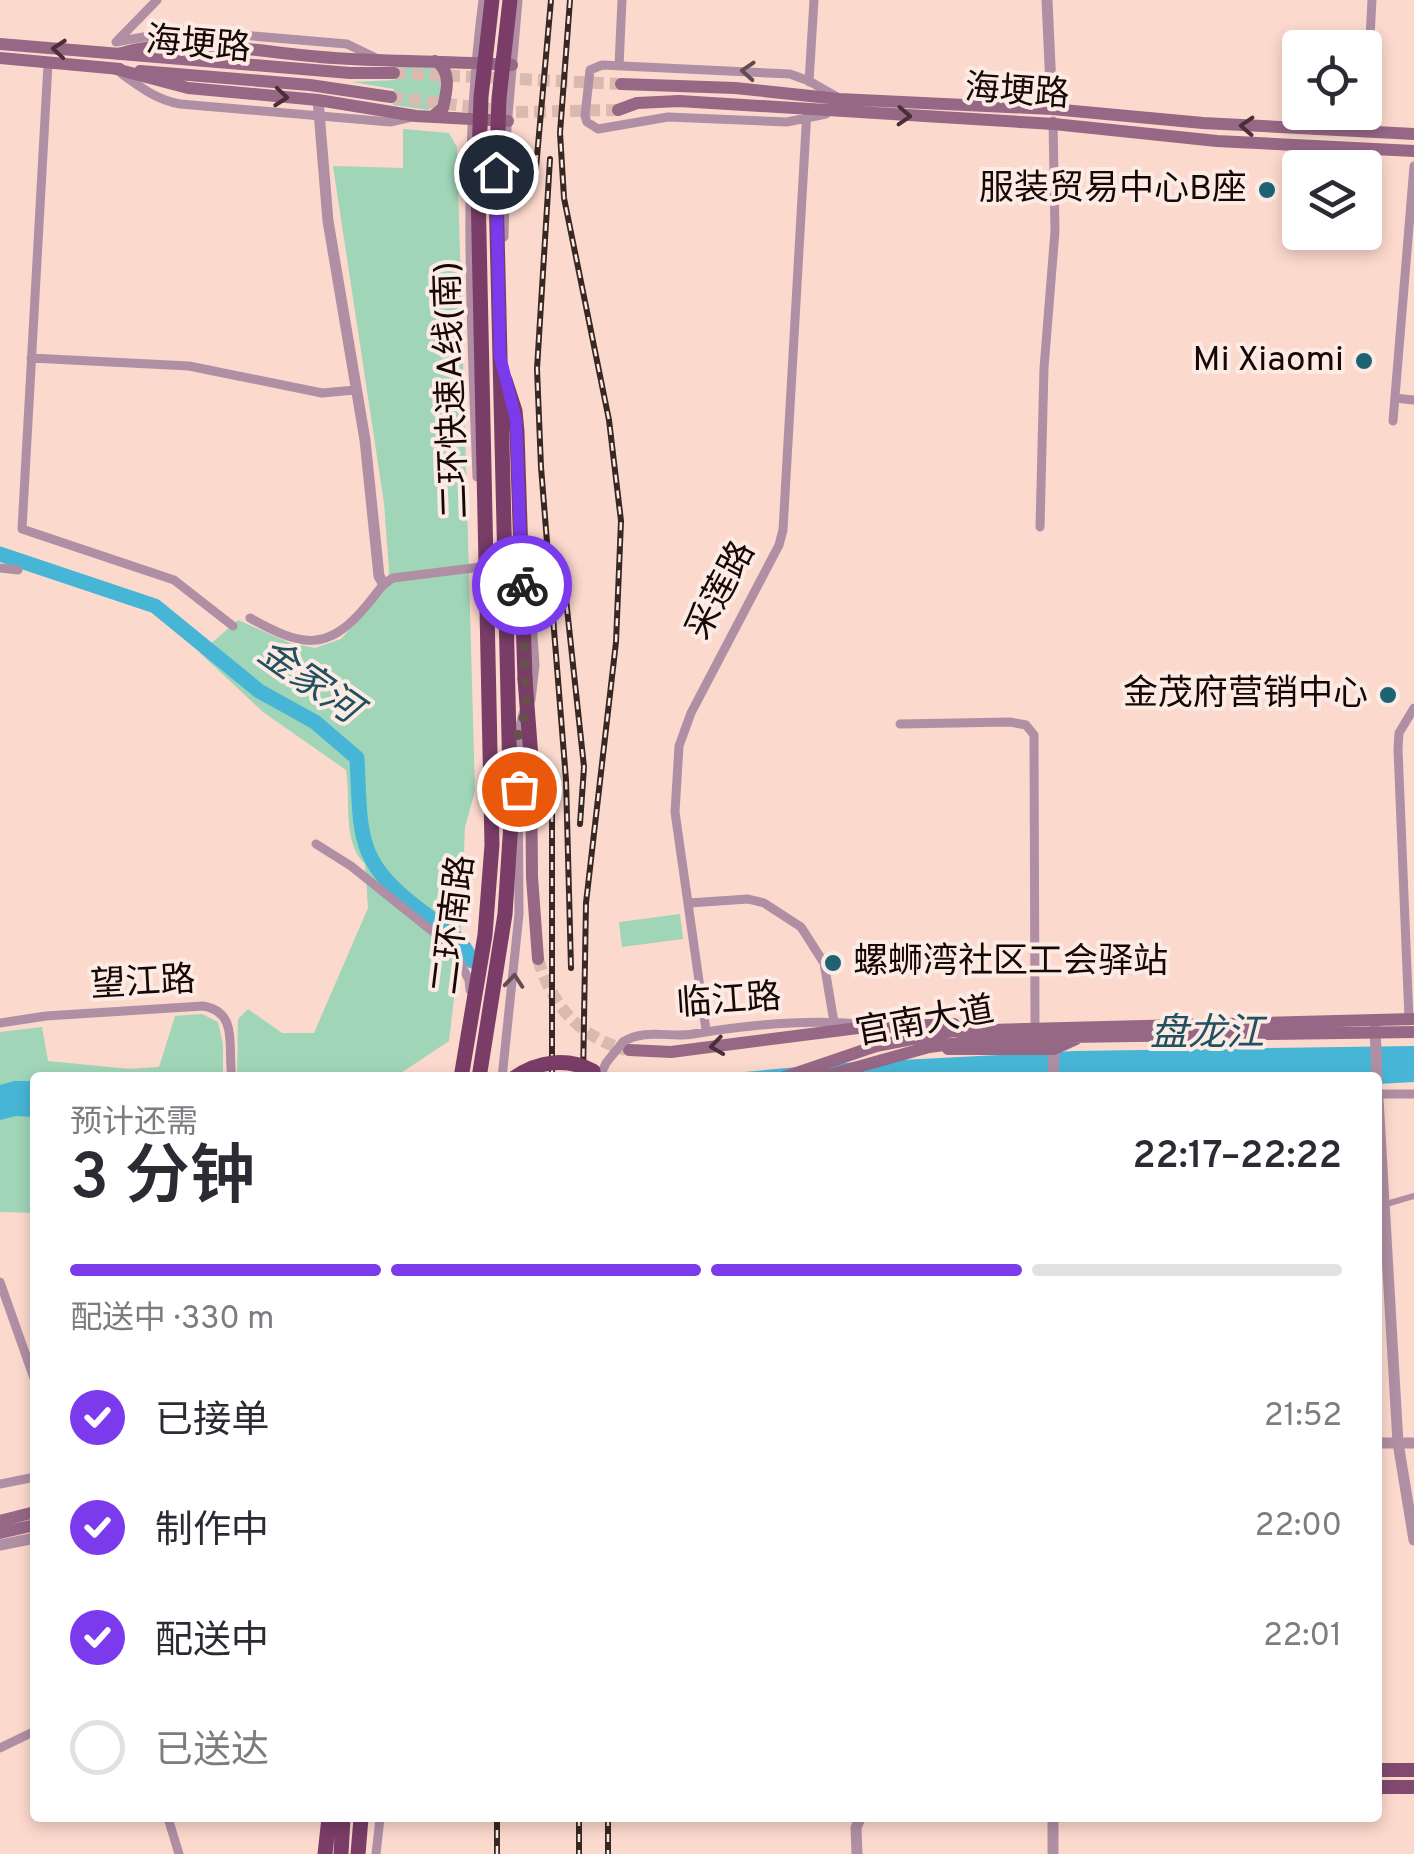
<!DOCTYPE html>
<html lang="zh">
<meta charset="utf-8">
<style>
:root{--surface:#fff;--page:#f7f7f7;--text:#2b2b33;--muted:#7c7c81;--line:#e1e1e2;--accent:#7c3aed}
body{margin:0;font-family:Overpass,"Noto Sans SC",sans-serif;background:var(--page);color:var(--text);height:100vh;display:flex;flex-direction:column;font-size:38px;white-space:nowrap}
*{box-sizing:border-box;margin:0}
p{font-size:32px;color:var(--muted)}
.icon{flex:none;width:55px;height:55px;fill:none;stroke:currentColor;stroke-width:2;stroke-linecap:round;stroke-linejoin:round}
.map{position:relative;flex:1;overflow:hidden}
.sheet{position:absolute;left:30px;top:1072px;width:1352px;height:750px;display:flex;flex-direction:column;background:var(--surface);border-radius:10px;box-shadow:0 5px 15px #0003}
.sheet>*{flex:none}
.tools{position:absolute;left:1282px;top:30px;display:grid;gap:20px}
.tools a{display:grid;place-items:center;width:100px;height:100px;border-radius:10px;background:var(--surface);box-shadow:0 5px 15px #0003;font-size:50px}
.pin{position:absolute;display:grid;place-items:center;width:85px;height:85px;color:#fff;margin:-42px;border:5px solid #fff;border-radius:50%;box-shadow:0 2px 10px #0007}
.courier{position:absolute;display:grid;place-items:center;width:100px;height:100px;margin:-50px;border:8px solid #7c3aed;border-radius:50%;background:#fff;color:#222;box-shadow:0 2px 12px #0007}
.overview em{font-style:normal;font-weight:600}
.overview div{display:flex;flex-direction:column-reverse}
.overview{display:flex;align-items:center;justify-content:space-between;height:170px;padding:0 40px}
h1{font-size:65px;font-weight:600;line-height:75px}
.bar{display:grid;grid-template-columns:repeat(4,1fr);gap:15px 10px;align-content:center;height:120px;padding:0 40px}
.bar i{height:12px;border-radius:8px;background:var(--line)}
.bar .active{background:var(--accent)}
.bar p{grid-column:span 4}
ol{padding:0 40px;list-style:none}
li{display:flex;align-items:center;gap:30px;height:110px}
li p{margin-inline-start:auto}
li .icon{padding:10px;border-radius:50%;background:var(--accent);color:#fff;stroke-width:4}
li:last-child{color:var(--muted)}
li i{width:55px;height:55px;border:5px solid var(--line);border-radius:50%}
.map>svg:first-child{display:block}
.green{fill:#a0d5b8}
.water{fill:#47b6d6}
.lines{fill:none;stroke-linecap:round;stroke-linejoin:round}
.river{stroke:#47b6d6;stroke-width:15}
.secondary-tunnel{stroke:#dabaaf;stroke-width:12;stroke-dasharray:12 6;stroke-linecap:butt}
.pedestrian{stroke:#b08fa4;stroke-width:6}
.minor{stroke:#b08fa4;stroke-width:9}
.tertiary{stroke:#b08fa4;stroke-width:11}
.secondary{stroke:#976786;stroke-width:12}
.primary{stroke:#834a71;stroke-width:14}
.trunk{stroke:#7a3d68;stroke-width:15}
.rail-casing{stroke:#382722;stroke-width:6}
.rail{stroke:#fceae4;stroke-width:2.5;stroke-dasharray:8;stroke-linecap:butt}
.minor-bridge{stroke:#b08fa4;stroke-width:9}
.trunk-bridge{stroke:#7a3d68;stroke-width:15}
.oneway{stroke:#4a2f39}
.oneway2{stroke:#634c54}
.done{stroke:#66524b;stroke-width:10;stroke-dasharray:0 18}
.route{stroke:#7c3aed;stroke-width:12}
.poi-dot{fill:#1e6274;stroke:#fceae4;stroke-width:4}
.labels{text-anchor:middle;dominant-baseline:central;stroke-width:8;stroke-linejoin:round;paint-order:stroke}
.street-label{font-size:35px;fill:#160905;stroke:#fceae4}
.poi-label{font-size:35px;fill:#160905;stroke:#fceae4;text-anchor:end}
.water-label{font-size:38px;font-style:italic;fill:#21505e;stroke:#fceae4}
</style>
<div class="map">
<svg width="1414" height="1854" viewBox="0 0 1414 1854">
<rect width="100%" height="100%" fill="#fcd9cd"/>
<path class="green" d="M 396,62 L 441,68 L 440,104 L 428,110 L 393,105 L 394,89 L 352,82 L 395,80 Z
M 403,129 L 449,133 L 457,147 L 475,791 L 465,827 L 460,947 L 449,1041 L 395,1077 L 237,1077 L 238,1019 L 248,1009 L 282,1033 L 314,1033 L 368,908 L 365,864 C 342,843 351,799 346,770 L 263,712 L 200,653 L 238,620 L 290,643 L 315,648 L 341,639 L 387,588 L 389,570 L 384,503 L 333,166 L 403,168 Z
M 680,914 L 683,939 L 622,947 L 619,922 Z
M 202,1014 L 218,1022 L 223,1044 L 223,1077 L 35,1078 L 35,1213 L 0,1212 L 0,1032 L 42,1027 L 48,1061 L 130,1069 L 159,1067 L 175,1016 Z"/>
<path class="water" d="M 1414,1046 L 1414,1082 L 1378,1084 L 1378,1078 L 679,1078 L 842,1063 L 1075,1051 Z
M 14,1081 L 35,1081 L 35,1117 L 16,1116 L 0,1120 L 0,1085 Z"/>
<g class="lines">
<path class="river" d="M 0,554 L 155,606 L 259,691 L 315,722 L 357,758 C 361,838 355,862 424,913 C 447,930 459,935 472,961"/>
<path class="secondary-tunnel" d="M 394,73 L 621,84
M 391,97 L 515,112 L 618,110
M 538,959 C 552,1005 578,1036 626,1050"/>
<path class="pedestrian" d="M 1383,1205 L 1414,1196"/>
<path class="minor" d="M 117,41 L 157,0
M 116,42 L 182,30 L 347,44 L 374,57
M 48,64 L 22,529 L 174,580 L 233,626
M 619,66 L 622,0
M 122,74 C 140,87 157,100 180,104 L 390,122 L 412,117
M 809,82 L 814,0
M 826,114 L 787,122 L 668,117 L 598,129 L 587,122 L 585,116 L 590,70 L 602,65 L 790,74 L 809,81 L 837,97
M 1365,131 L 1372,0
M 504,237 L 507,127 L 518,0
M 31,358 L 189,366 L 322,393 L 355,390
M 1395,398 L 1414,400
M 1393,421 L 1414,166
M 477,477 C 471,318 462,158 483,0
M 1040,527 L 1044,368 L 1055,231 L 1053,121
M 0,568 L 18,570
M 529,576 L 535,665 L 531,700
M 250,618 C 300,646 327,654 367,605 C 376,595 381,584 393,578 L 481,567
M 900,724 L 1010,722 L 1026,725 L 1034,735 L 1035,1028
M 316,844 L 351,866 L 452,947 L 469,980 L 470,990
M 689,903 L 748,899 L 764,903 L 801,927 L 824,963 L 834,1022
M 1409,1019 L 1398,749 L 1399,733 L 1414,708
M 0,1023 L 46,1016 L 203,1006 C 240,1012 227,1049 232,1078
M 706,1030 L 675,812 L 679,746 L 691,713 L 779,545 L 783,530 L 807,110
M 623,1042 C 644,1028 671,1038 693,1034 C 747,1025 806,1019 860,1024
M 502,1078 L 519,914 L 518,736 L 523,713
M 1378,1094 L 1414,1094
M 0,1282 L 35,1381
M 0,1484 L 35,1477
M 0,1748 L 35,1731
M 168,1818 L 179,1854
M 376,1854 L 380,1818"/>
<path class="tertiary" d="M 1047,0 L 1052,109
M 318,100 L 328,221 L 365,440 L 379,576 L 383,583
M 1375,1027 L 1377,1078
M 1053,1078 L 1054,1049
M 1378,1099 L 1398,1443 L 1414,1540
M 1378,1443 L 1414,1443
M 0,1545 L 35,1538
M 857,1854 L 856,1828 L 860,1818
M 1053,1854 L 1053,1818"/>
<path class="secondary" d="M 0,44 L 350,73 L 394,73
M 118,54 C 187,33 263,54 334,58 C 393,62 452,61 512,65
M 0,58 L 120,69
M 116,69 L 188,88 L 318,100 L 416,116 L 508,121
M 140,71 L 310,85 L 391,97
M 621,84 L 735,88 L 839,99 L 1052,109 L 1203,123 L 1414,134
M 618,110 L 637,103 L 679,101 L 1054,124 L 1217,141 L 1414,151
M 432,117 L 443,108 C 447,91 452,70 435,61
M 531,758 L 532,877 L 538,959
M 948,1049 L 1054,1049 L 1076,1039
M 629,1050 L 671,1052 L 858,1028 L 954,1024
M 782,1078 L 876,1046 L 953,1031 L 1414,1019
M 818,1078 L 929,1047 L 997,1038 L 1414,1032
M 0,1521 L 35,1512
M 0,1533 L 35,1525"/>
<path class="primary" d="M 1378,1770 L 1414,1770
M 1378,1787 L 1414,1787"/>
<path class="trunk" d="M 525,679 L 531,758
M 325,1854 L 329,1818
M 341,1854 L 343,1818
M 358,1854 L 361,1818"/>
<defs>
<path id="rail" d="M 570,0 L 560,133 L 564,198 L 609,420 L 621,521 L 616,642 L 586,903 L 583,1078
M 550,159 L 537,369 L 541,467 L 566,780 L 571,968
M 535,179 L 551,0
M 565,590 L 584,767 L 580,824
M 552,1078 L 552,783
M 579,1818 L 579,1854
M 608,1818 L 608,1854
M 497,1854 L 497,1818"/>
</defs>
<use href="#rail" class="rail-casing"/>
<use href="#rail" class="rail"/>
<path class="minor-bridge" d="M 602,1072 L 606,1063 L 623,1042"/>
<path class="trunk-bridge" d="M 505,380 L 515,411 L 517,432 L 525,679
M 461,1078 L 485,935 L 492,845 L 478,188 L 481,97 L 492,0
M 479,1078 L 505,914 L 511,822 L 496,188 L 499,98 L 510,0
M 514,1078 C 538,1061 567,1057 593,1071"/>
</g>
<defs><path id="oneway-chevron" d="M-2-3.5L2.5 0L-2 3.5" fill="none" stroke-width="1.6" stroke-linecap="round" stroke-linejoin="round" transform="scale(2.5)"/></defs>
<g class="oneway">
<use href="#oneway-chevron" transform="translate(59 49) rotate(-175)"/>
<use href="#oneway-chevron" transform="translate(281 97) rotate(5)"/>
<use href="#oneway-chevron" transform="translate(904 116) rotate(3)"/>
<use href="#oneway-chevron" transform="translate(1247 126) rotate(-177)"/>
<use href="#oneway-chevron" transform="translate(717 1046) rotate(172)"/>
</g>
<g class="oneway2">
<use href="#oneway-chevron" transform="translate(748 71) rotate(-176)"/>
<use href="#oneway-chevron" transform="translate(514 981) rotate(-85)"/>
</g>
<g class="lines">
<path class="done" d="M 519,789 L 518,736 L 527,706 L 522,585"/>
<path class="route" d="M 496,172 L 500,356 L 516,420 L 522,585"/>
</g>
<g class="poi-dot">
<circle cx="1267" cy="190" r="10"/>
<circle cx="1364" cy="361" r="10"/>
<circle cx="1388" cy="695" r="10"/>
<circle cx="833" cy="963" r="10"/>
</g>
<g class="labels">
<g class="street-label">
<text transform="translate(198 46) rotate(5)">海埂路</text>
<text transform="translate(1017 93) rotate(4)">海埂路</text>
<text transform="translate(453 390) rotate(-92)">二环快速A线(南)</text>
<text transform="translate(722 591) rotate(-62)">采莲路</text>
<text transform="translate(455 925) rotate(-83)">二环南路</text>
<text transform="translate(143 984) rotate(-3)">望江路</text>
<text transform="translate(729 1002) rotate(-4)">临江路</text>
<text transform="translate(925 1023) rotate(-10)">官南大道</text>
</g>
<g class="poi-label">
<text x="1247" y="190">服装贸易中心B座</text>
<text x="1344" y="361">Mi Xiaomi</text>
<text x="1368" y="695">金茂府营销中心</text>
<text x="853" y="963" text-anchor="start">螺蛳湾社区工会驿站</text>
</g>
<g class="water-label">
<text transform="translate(308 683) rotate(35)">金家河</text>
<text x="1207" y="1035">盘龙江</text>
</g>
</g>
</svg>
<div class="tools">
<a><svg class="icon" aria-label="locate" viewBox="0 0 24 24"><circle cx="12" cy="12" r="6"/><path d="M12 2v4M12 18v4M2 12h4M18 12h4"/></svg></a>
<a><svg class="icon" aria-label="layers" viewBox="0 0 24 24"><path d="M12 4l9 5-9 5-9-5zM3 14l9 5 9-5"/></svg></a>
</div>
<div class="pin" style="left:519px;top:789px;background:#ea580c"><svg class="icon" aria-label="bag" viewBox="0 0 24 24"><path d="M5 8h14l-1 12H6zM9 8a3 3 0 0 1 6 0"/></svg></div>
<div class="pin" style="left:496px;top:172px;background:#1f2937"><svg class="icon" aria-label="home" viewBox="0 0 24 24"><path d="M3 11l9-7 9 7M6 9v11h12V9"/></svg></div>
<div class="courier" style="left:522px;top:585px"><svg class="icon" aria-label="bike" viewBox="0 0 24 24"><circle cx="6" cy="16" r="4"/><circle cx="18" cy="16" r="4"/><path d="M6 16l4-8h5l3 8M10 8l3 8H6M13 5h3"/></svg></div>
<section class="sheet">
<div class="overview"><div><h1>3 分钟</h1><p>预计还需</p></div><em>22:17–22:22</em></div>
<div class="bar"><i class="active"></i><i class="active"></i><i class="active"></i><i></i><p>配送中 · 330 m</p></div>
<ol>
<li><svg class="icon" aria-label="check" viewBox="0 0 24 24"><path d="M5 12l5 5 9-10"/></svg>已接单<p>21:52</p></li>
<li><svg class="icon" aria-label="check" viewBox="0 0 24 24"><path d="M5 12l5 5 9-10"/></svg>制作中<p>22:00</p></li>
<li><svg class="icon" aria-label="check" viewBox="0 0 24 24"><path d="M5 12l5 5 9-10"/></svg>配送中<p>22:01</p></li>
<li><i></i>已送达</li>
</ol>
</section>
</div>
